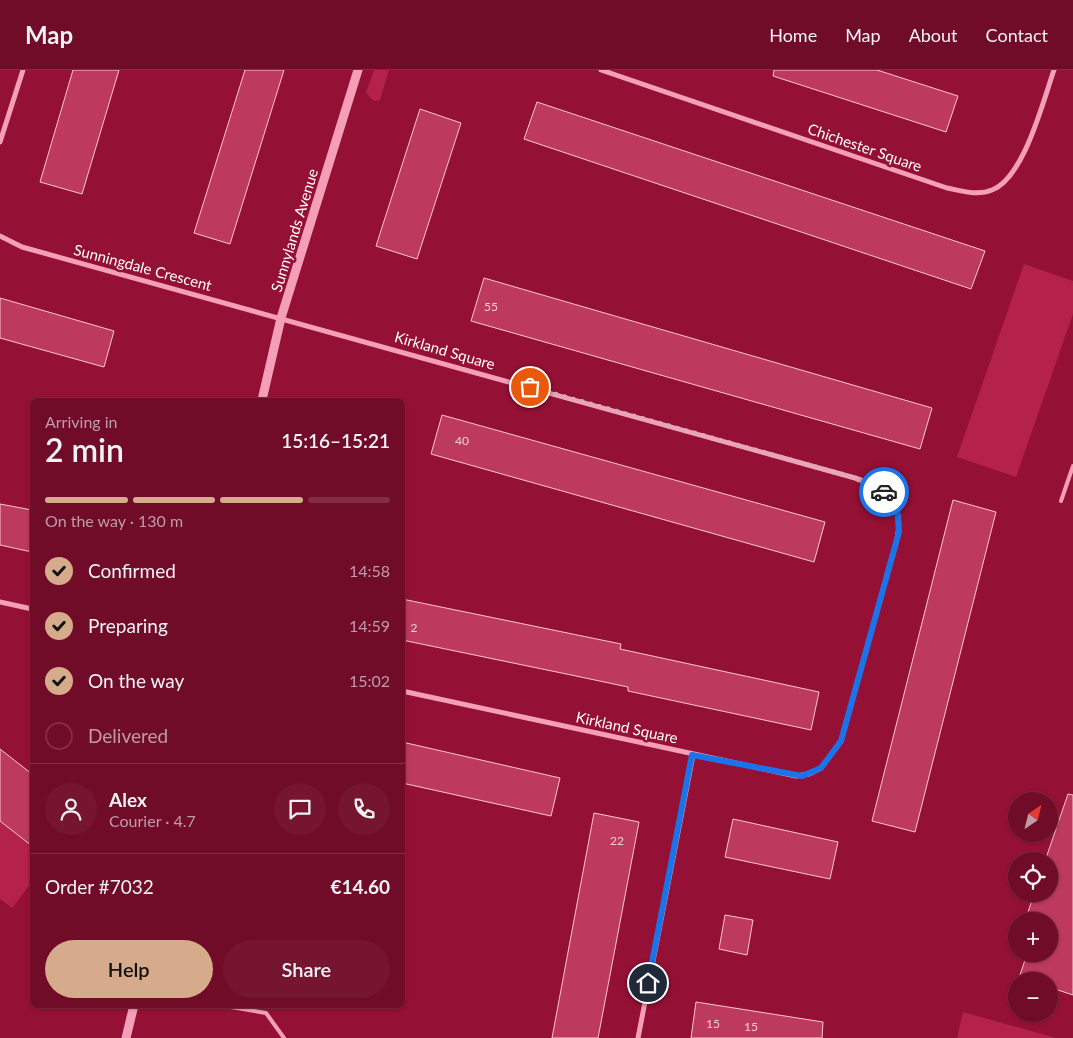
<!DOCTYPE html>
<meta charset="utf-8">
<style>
:root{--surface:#700c28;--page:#751530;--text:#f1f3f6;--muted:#c09ba8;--line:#822c45;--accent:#d6ab8b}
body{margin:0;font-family:Lato,sans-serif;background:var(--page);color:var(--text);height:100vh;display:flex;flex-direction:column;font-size:19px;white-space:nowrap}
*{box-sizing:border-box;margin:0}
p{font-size:16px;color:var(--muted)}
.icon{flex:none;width:28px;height:28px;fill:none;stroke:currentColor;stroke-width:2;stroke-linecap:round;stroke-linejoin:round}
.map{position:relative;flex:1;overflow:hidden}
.drawer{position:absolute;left:30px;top:328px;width:375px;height:610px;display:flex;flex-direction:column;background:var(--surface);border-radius:8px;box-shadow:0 1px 4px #0004,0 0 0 1px var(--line)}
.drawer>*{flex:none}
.needle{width:32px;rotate:35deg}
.buttons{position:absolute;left:1008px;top:722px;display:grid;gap:10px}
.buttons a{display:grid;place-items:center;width:50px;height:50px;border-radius:50%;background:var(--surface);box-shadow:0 1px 4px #0004,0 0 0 1px var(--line);font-size:25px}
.pin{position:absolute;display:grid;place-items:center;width:42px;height:42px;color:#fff;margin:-21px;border:2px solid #fff;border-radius:50%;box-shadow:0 1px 5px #0007}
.courier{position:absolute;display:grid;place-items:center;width:50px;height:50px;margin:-25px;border:4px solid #1a73e8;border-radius:50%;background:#fff;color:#222;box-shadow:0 1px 6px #0007}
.headline em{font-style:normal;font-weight:600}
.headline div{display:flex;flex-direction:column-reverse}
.headline{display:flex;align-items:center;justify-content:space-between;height:85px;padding:0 15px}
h1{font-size:32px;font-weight:600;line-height:38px}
.bar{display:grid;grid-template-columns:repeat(4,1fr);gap:8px 5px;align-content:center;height:60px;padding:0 15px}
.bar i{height:6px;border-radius:4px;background:var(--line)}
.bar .active{background:var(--accent)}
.bar p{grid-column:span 4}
.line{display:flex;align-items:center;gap:12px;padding:0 15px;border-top:1px solid var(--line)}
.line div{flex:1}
.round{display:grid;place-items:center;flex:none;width:52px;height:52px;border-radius:26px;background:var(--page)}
ol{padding:0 15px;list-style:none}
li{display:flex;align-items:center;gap:15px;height:55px}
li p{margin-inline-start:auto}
li .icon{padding:5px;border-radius:50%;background:var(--accent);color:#111;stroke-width:4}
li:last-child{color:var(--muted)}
li i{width:28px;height:28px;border:2px solid var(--line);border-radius:50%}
.button{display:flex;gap:10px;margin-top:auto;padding:10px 15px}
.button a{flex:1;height:58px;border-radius:30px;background:var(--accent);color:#111;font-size:20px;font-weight:600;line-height:58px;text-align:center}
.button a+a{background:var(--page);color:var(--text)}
header{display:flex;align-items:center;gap:30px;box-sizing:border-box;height:70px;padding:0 25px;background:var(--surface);border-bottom:1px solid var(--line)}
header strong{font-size:24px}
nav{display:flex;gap:28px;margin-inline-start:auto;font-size:18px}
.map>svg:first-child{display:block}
.green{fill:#b4224c}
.building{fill:#bd395e;stroke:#fec6d6}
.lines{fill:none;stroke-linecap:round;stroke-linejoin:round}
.service{stroke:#f49eb7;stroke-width:4}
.minor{stroke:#f49eb7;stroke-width:5}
.tertiary{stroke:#f49eb7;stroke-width:9}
.done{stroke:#daabb8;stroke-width:5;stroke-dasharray:0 9}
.route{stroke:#1a73e8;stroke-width:6}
.labels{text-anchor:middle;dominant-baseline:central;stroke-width:5;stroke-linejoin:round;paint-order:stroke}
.number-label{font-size:12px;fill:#eeced7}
.street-label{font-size:15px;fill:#fff;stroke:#951035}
</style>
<header>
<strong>Map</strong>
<nav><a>Home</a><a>Map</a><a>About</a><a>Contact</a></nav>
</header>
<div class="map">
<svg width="1073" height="968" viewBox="0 0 1073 968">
<rect width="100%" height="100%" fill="#951035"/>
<path class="green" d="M 374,0 L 389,0 L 380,30 L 374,31 L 366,23 Z
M 1024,194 L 1073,211 L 1073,244 L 1016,407 L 957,387 Z
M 0,751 L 32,776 L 32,812 L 12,838 L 0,829 Z
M 963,942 L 1056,968 L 957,968 Z"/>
<path class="building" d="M 73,0 L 119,0 L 82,124 L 40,112 Z
M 245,0 L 284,0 L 230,174 L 194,163 Z
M 774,0 L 877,0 L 958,26 L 946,62 L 773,6 Z
M 537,32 L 985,181 L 971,219 L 524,69 Z
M 420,39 L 461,53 L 417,189 L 376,176 Z
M 484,208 L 932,338 L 920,379 L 471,251 Z
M 0,228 L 114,261 L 104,297 L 0,268 Z
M 442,345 L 825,452 L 814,492 L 431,384 Z
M 953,430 L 996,442 L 915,762 L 872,751 Z
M 0,434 L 32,440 L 32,482 L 0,475 Z
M 402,529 L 621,574 L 620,579 L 819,622 L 811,660 L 628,621 L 628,617 L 576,606 L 402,570 Z
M 402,672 L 560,708 L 551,746 L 402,713 Z
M 0,679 L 32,704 L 32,776 L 0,751 Z
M 1068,724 L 1073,725 L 1073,925 L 1049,917 L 1049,911 L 1030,911 L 1019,908 L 1027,884 L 1049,884 L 1049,851 L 1025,851 L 1034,824 L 1049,824 L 1049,791 L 1045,791 Z
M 594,743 L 639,752 L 610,905 L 598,968 L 552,968 Z
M 733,749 L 838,772 L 830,809 L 725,787 Z
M 725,845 L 753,850 L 747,885 L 719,879 Z
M 696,932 L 823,952 L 822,968 L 691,968 Z"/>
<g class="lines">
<path class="service" d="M 1061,431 L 1073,396
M 219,935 L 266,943 L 284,968"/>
<path class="minor" d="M 601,0 L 947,118 C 962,121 978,126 992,120 C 1024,108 1043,31 1054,0
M 0,72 L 23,0
M 0,166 L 22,177 L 855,408 C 886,418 905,433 897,469 L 841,671 L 821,698 L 809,704 L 796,706 L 402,621
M 0,532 L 32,539
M 638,968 L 693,685"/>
<path class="tertiary" d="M 262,330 L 281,248 L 358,0
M 126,968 L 134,935"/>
</g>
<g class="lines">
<path class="done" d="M 530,317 L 855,408 L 884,422"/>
<path class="route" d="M 648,913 L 692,685 L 802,706 L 821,698 L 841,671 L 899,462 L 897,437 L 884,422"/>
</g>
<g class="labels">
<g class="number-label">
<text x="491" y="236">55</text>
<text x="462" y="370">40</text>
<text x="414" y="557">2</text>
<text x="617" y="770">22</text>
<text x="713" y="953">15</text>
<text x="751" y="956">15</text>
</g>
<g class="street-label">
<text transform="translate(865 77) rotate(19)">Chichester Square</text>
<text transform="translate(294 160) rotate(-73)">Sunnylands Avenue</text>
<text transform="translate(143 197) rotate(15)">Sunningdale Crescent</text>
<text transform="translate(445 280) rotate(16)">Kirkland Square</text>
<text transform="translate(627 657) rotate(12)">Kirkland Square</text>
</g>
</g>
</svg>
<div class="buttons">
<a><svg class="needle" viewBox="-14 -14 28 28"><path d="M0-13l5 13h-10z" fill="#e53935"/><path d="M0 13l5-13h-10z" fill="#c09ba8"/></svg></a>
<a><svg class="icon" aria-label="locate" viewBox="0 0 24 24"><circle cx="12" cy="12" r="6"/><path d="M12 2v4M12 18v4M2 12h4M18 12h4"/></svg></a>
<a>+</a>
<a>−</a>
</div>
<div class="pin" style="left:530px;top:317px;background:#ea580c"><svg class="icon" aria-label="bag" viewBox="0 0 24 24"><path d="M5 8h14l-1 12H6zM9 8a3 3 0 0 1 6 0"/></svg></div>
<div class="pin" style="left:648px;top:913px;background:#1f2937"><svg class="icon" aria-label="home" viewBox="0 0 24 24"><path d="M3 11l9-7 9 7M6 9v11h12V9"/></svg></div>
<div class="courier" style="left:884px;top:422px"><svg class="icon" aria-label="car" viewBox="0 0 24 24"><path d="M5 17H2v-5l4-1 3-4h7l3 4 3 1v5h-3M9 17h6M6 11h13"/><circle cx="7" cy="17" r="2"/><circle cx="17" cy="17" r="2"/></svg></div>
<section class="drawer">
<div class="headline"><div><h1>2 min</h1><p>Arriving in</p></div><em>15:16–15:21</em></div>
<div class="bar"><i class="active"></i><i class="active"></i><i class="active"></i><i></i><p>On the way · 130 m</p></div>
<ol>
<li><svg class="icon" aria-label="check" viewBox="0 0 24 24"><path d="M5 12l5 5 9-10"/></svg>Confirmed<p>14:58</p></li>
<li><svg class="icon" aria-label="check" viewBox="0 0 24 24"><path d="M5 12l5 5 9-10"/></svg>Preparing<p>14:59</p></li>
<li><svg class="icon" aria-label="check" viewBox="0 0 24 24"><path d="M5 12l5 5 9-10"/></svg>On the way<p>15:02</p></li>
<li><i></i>Delivered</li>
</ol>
<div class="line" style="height:90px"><a class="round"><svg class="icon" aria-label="person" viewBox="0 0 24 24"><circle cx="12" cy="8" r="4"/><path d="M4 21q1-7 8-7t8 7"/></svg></a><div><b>Alex</b><p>Courier · 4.7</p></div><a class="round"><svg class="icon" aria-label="chat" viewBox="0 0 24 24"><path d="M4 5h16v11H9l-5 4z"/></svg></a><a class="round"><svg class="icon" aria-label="phone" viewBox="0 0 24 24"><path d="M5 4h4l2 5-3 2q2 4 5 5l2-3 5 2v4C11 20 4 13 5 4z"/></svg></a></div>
<div class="line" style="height:65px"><div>Order #7032</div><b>€14.60</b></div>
<div class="button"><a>Help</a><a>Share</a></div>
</section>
</div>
